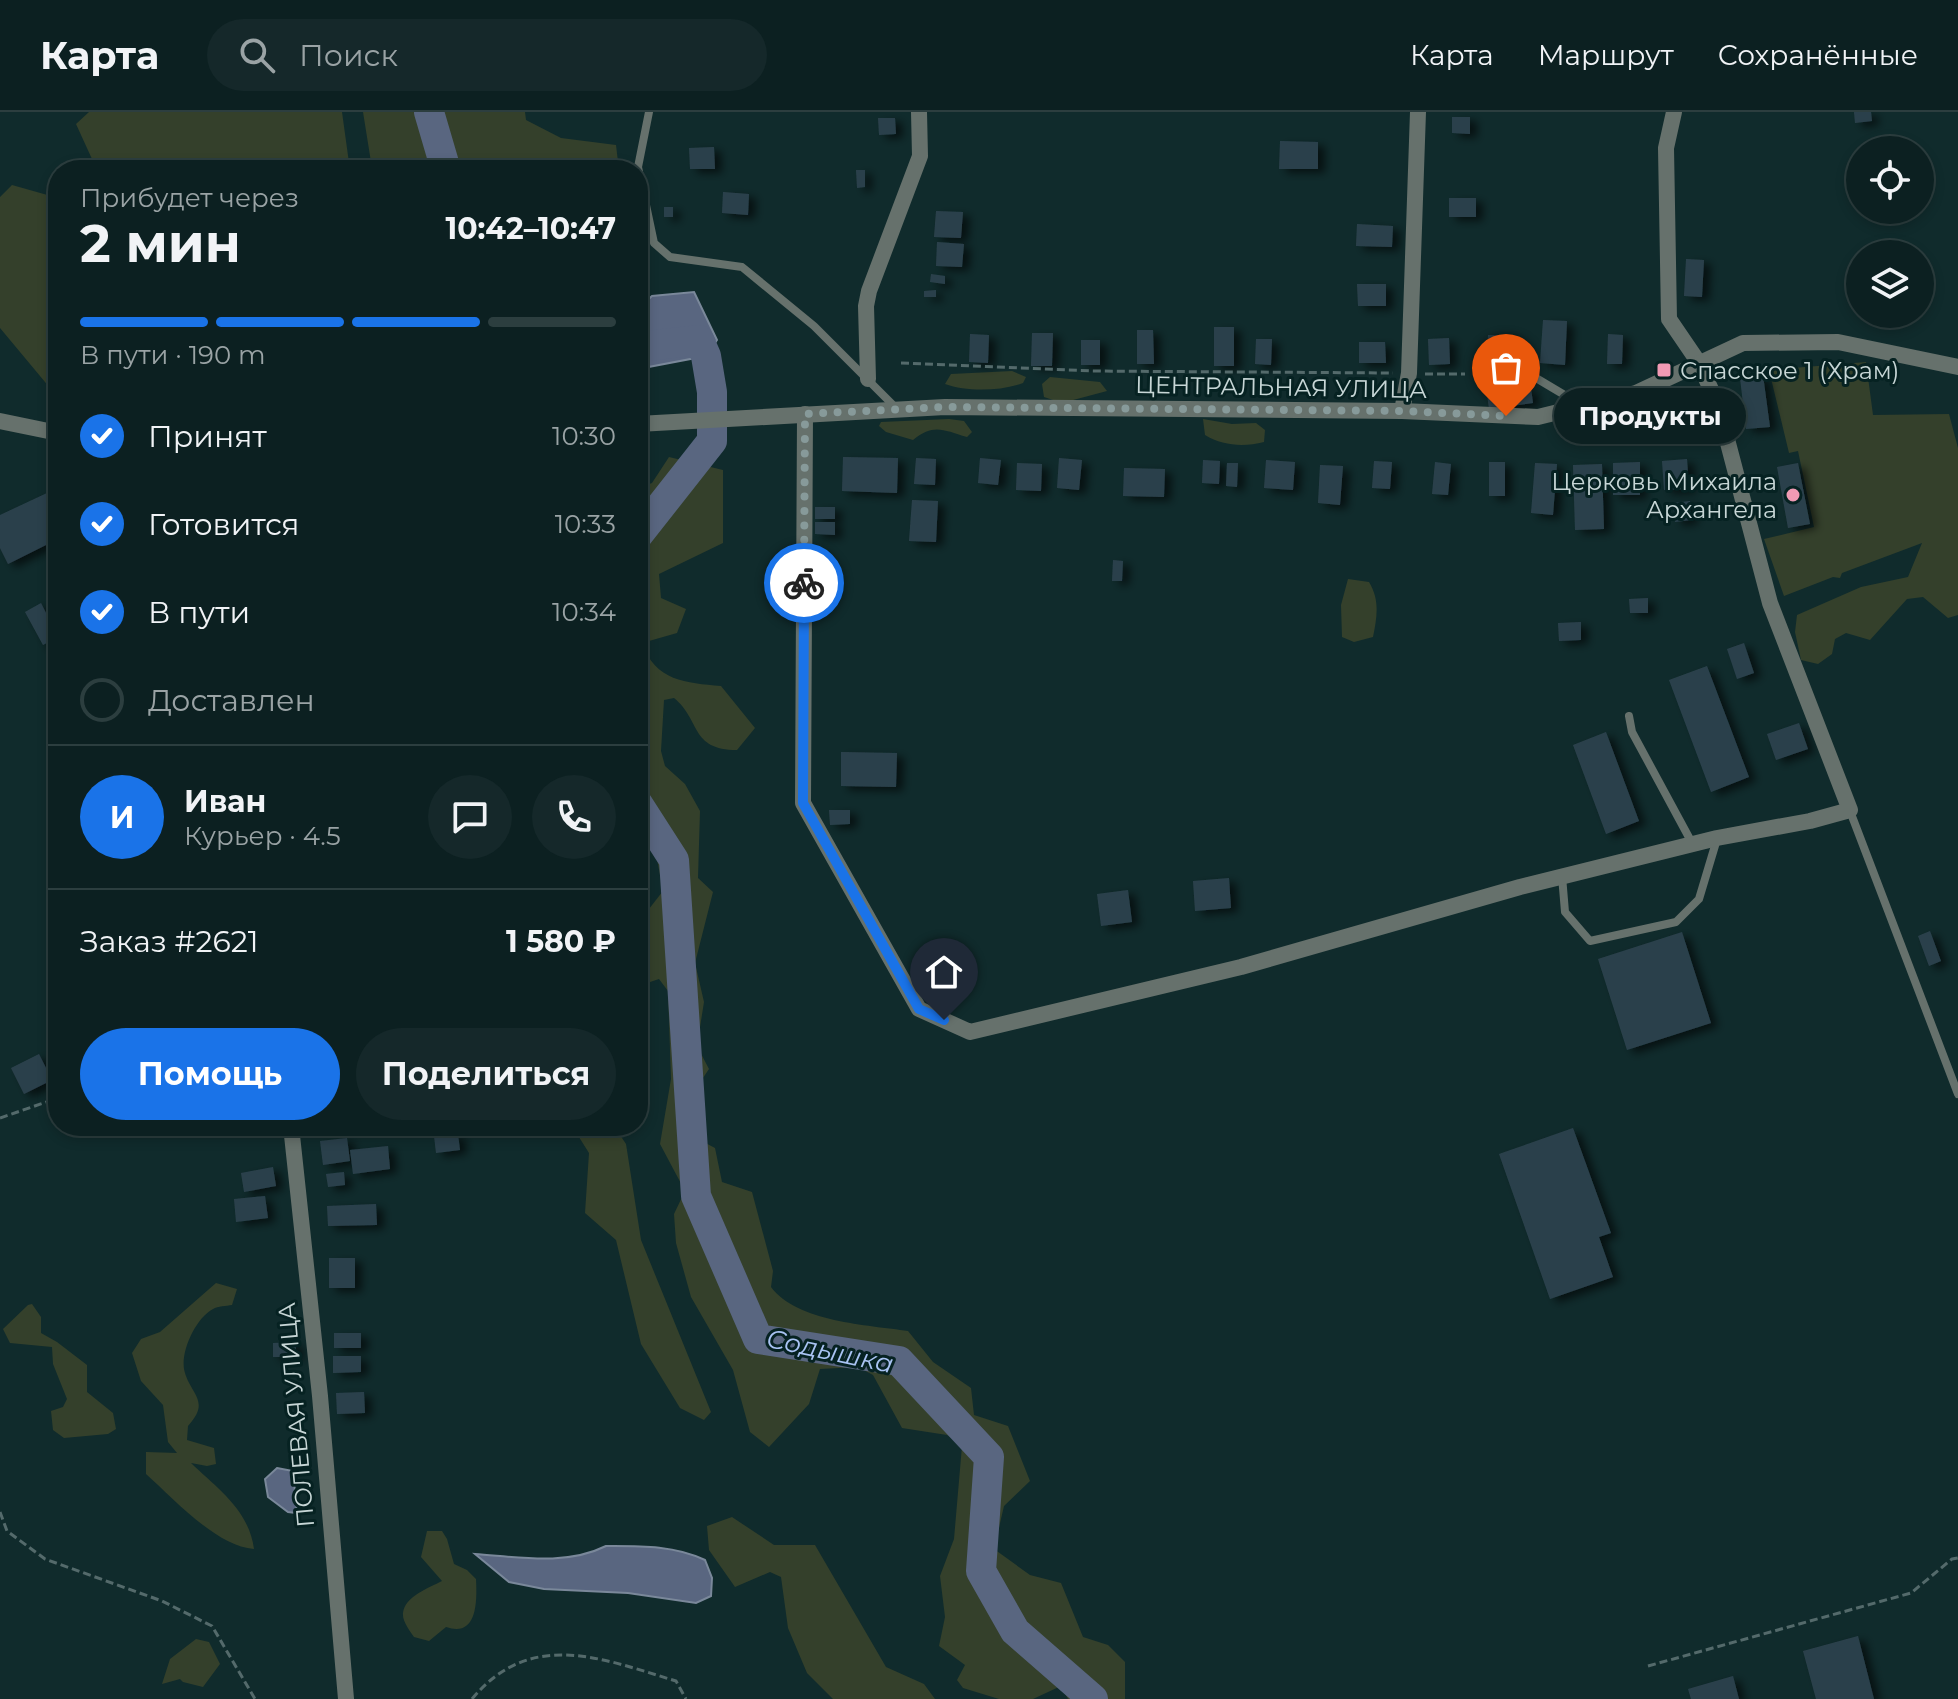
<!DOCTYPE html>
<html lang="ru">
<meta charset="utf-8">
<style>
:root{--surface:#0c2021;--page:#15282a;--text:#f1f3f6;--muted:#9aa3a5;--line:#2c3e3f;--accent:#1a73e8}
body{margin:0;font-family:Montserrat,sans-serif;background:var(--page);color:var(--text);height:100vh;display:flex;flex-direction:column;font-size:30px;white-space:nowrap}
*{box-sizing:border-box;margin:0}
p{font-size:26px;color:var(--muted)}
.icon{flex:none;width:44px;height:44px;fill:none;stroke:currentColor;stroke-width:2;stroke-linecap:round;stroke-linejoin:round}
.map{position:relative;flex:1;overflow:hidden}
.panel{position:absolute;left:48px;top:48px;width:600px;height:976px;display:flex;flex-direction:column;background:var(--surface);border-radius:32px;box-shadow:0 4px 12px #0003,0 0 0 2px var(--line)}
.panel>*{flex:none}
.controls{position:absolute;left:1846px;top:24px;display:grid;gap:16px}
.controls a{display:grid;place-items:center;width:88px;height:88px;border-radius:50%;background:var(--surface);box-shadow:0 4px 12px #0003,0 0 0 2px var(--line);font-size:40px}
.pin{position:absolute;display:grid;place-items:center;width:68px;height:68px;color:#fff;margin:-82px -34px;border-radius:50% 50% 50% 0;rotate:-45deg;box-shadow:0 0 8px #0007}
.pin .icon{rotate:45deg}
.courier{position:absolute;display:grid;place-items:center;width:80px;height:80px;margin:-40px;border:6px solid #1a73e8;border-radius:50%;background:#fff;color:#222;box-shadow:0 2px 10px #0007}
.bubble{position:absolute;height:56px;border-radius:28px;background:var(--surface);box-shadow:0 4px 12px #0003,0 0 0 2px var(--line);font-size:26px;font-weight:700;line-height:56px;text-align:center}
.overview em{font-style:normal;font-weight:700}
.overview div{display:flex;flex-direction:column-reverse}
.overview{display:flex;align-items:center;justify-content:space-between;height:136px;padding:0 32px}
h1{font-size:52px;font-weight:700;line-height:60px}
.bar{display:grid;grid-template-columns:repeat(4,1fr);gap:12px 8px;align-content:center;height:96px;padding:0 32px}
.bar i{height:10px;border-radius:6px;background:var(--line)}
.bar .selected{background:var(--accent)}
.bar p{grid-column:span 4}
.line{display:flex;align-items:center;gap:20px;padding:0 32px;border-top:2px solid var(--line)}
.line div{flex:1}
.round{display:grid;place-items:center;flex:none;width:84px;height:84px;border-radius:42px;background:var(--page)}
ol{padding:0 32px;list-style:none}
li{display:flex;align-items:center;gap:24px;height:88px}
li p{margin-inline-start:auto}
li .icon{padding:8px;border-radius:50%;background:var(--accent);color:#fff;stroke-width:4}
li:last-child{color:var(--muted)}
li i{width:44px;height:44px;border:4px solid var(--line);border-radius:50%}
.primary-button{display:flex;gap:16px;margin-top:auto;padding:16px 32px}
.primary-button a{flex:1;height:92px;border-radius:48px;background:var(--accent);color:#fff;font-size:32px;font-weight:700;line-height:92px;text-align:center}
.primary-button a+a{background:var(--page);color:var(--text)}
header{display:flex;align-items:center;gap:48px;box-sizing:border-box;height:112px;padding:0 40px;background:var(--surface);border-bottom:2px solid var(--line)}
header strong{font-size:38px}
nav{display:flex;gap:44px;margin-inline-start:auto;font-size:28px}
.search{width:560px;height:72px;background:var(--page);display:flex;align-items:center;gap:20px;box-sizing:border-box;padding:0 28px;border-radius:44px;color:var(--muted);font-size:30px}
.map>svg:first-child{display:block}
.green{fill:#34402b}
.water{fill:#596680;stroke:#7a889a;stroke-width:2}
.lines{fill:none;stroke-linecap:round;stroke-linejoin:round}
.river{stroke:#596680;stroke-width:30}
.building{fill:#2c414c;filter:url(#shadow)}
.path{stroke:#546a6b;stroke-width:3;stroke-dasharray:8 4;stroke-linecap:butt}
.service{stroke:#66716c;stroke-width:8}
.minor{stroke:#66716c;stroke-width:16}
.tertiary{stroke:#66716c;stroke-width:16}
.done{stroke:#879a9a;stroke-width:8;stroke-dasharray:0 14.4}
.route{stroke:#1a73e8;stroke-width:10}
.poi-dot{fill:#f09ab4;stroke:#062222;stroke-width:3}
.labels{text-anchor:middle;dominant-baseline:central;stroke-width:6;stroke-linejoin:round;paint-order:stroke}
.poi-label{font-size:24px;fill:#c7d6d6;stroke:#062222;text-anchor:start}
.street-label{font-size:24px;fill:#c7d6d6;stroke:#062222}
.water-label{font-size:26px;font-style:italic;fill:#a9c3f3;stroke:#062222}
</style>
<header>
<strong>Карта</strong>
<div class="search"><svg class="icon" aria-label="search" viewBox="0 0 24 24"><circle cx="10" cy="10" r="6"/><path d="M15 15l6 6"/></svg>Поиск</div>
<nav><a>Карта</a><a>Маршрут</a><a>Сохранённые</a></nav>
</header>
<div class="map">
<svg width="1958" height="1587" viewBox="0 0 1958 1587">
<defs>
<filter id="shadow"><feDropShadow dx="7" dy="4" stdDeviation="4" flood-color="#0009"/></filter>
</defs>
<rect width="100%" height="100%" fill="#102b2c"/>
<path class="green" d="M 89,0 L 342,0 L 350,58 L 97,58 L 76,12 Z
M 363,0 L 525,0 L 526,8 L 561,26 L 616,33 L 619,58 L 381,58 L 371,50 Z
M 12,73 L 58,86 L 58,279 L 50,276 L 0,216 L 0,85 Z
M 1866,250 L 1873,303 L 1949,302 L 1958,336 L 1958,503 L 1948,506 L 1923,485 L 1907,487 L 1870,528 L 1846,521 L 1835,527 L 1832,542 L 1818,552 L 1801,548 L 1795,520 L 1797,503 L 1861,475 L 1908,465 L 1922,431 L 1842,461 L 1840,466 L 1833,465 L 1784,484 L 1764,427 L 1814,415 L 1798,339 L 1789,341 L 1769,258 Z
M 1012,259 L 1026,265 L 1023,271 C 1001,279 967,280 945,272 L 951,262 Z
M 1050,265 L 1100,270 L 1107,279 L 1062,291 L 1044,285 L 1042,272 Z
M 949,307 L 964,309 L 972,320 L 967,325 C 943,318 934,311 913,328 L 886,320 L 879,314 L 881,310 Z
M 1203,307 L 1232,312 L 1256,311 L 1265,318 L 1264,330 C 1244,335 1223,334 1205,323 Z
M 669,345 L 723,358 L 723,431 L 659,462 L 661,486 L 686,497 L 677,521 L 642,531 C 655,569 686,571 721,574 L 755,616 L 737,638 C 690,638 701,608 674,586 L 664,588 L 661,639 L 665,654 L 685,672 L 700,699 L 698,766 L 713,780 L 695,851 L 704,890 L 697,934 L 709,957 L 680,1000 L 698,1027 L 715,1036 L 722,1070 L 752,1080 L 773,1159 L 771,1175 C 797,1210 868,1213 908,1219 L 933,1250 L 971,1276 L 974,1303 L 1008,1314 L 1030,1369 L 1004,1394 L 994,1437 L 1030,1463 L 1061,1471 L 1083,1525 L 1108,1533 L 1125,1550 L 1125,1587 L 1068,1587 L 1061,1574 L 1033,1587 L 999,1587 L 963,1576 L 957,1568 L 965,1553 L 939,1534 L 945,1505 L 940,1464 L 954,1427 L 962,1334 L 947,1323 L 902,1316 L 873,1263 L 858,1255 L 820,1257 L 809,1292 L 769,1335 L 750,1320 L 733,1258 L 691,1185 L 676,1131 L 674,1102 L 685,1079 L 660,1032 L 671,967 L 668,879 L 659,867 L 638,874 L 638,811 L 663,779 L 655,736 L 638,724 L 638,376 L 652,371 Z
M 1348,467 L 1369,470 C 1380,488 1377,505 1373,525 L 1354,530 L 1342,525 L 1341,493 Z
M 572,1014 L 614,1014 L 626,1032 L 641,1128 L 711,1300 L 704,1308 L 680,1296 L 641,1232 L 616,1128 L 585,1101 L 589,1041 Z
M 216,1171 L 237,1177 L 232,1193 C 226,1194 218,1194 213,1197 C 196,1206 181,1238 184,1257 C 189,1282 212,1288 188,1314 L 187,1328 L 214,1336 L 216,1352 L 207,1354 L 191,1351 C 217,1376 249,1398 254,1437 C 216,1434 174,1387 146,1362 L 146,1340 L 177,1341 L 168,1330 L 163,1293 L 141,1269 L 132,1241 L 141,1227 L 160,1220 Z
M 32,1192 L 41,1205 L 41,1221 L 57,1230 L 87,1253 L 87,1280 L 113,1301 L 116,1317 L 108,1322 L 64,1326 L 53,1318 L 51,1299 L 63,1295 L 67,1287 L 53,1252 L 52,1235 L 10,1231 L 3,1217 L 28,1193 Z
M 732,1405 L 774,1433 L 815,1433 L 886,1555 L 924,1572 L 935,1587 L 833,1587 L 807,1561 L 788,1516 L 781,1465 L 770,1460 L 735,1475 L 709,1438 L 707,1414 Z
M 427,1419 L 442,1419 L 447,1427 L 454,1452 L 467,1458 L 476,1467 C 477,1488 478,1526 446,1515 L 429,1529 L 414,1525 C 410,1519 402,1509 403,1501 C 405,1484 429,1476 442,1469 L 421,1445 Z
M 196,1527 L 209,1530 L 220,1552 L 203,1575 L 183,1570 L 180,1567 L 162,1572 L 170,1547 Z"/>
<path class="water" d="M 694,180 L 717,228 L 706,244 L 638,257 L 638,197 L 652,184 Z
M 277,1356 L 293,1359 L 297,1401 L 288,1400 L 268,1385 L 265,1367 Z
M 606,1434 C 639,1434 674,1433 705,1448 L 712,1466 L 711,1484 L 696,1491 L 628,1481 L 544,1477 L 509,1470 L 475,1442 C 518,1445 566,1454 606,1434 Z"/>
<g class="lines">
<path class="river" d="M 429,0 L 446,58
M 638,235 L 699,228 L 706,244 L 712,280 L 712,329 L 638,423
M 638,692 L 674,748 L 696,1084 L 758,1227 L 899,1249 L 989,1345 L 981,1459 L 1015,1519 L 1093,1587"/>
</g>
<path class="building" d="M 1854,0 L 1871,0 L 1872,9 L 1855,11 Z
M 1452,5 L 1470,5 L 1470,22 L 1452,21 Z
M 878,6 L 895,6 L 896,22 L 879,23 Z
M 1280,29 L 1318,30 L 1318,57 L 1279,57 Z
M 714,35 L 715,57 L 690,57 L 689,36 Z
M 856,58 L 865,58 L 865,75 L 857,76 Z
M 723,80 L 749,82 L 748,103 L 722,101 Z
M 1449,86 L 1476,86 L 1476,105 L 1449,105 Z
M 664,95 L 673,95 L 673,105 L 664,105 Z
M 936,99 L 963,100 L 961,126 L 934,125 Z
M 1357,112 L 1393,114 L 1392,135 L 1356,134 Z
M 937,130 L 964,132 L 962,155 L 936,154 Z
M 1686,147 L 1704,148 L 1702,185 L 1684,184 Z
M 931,162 L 945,164 L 945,172 L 930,170 Z
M 1357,172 L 1386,172 L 1386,194 L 1358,194 Z
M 936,178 L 936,185 L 924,185 L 924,179 Z
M 1543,208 L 1567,209 L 1565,253 L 1540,251 Z
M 1214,215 L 1234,215 L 1234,254 L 1214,254 Z
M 1137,218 L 1153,218 L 1154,252 L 1137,252 Z
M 1032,221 L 1053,221 L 1052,254 L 1031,254 Z
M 970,222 L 989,223 L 988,251 L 969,250 Z
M 1608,222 L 1623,223 L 1622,252 L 1607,252 Z
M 1488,223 L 1511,223 L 1510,250 L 1487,250 Z
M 1449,226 L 1450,252 L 1429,253 L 1428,227 Z
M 1256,227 L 1272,227 L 1271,253 L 1255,252 Z
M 1081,228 L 1100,228 L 1100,253 L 1081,253 Z
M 1359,230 L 1385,230 L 1386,251 L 1359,251 Z
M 1763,263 L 1770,315 L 1746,317 L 1740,266 Z
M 1509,269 L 1510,278 L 1531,276 L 1533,291 L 1489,297 L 1487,282 L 1498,280 L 1496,271 Z
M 843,345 L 898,346 L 897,381 L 842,379 Z
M 916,346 L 936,347 L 935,373 L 914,372 Z
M 980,346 L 1001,348 L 998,373 L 978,371 Z
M 1059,346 L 1082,348 L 1079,378 L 1057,376 Z
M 1687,347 L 1689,377 L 1664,378 L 1662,349 Z
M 1203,348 L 1220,349 L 1219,372 L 1202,371 Z
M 1266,348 L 1295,350 L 1293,378 L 1264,376 Z
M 1374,349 L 1392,350 L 1390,377 L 1372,376 Z
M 1435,350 L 1451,352 L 1448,383 L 1432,382 Z
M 1489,350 L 1505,350 L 1505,384 L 1489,384 Z
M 1640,350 L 1640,383 L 1613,383 L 1613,351 Z
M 1017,351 L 1042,352 L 1041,379 L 1016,378 Z
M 1227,351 L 1238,351 L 1237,375 L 1226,374 Z
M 1535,351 L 1557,352 L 1553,403 L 1531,401 Z
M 1798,351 L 1810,412 L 1788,416 L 1777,355 Z
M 1602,352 L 1604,417 L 1575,418 L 1573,353 Z
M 1320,353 L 1343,354 L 1340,393 L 1318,391 Z
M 1124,356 L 1165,357 L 1164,385 L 1123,384 Z
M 47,381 L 58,404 L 58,427 L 8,452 L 0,436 L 0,403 Z
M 912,388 L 938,389 L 936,430 L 909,429 Z
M 1690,389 L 1691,408 L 1675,410 L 1673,391 Z
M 815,395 L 835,395 L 835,407 L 815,407 Z
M 815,410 L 835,410 L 835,423 L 815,422 Z
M 1113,448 L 1123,449 L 1122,469 L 1112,469 Z
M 1648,486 L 1648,501 L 1630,501 L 1629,487 Z
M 41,491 L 50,509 L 58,505 L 58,525 L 43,533 L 25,500 Z
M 1581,510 L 1581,528 L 1559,529 L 1558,511 Z
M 1744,531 L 1754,561 L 1737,567 L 1727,537 Z
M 1707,554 L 1749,665 L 1711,680 L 1669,568 Z
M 1799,611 L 1808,637 L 1776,648 L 1767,622 Z
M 1606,620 L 1639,709 L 1606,722 L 1573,633 Z
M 841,640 L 897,641 L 896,675 L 841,674 Z
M 829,698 L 850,698 L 850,712 L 830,713 Z
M 1229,766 L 1231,796 L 1195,799 L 1193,769 Z
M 1128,778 L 1132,810 L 1101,814 L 1097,782 Z
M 1930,819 L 1941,849 L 1929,854 L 1918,824 Z
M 1682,820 L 1711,911 L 1627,938 L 1598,847 Z
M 39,942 L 52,968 L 24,982 L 11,956 Z
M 1573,1016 L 1611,1121 L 1599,1125 L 1613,1165 L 1550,1187 L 1499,1042 Z
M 458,1022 L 460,1038 L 436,1041 L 434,1024 Z
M 347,1026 L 350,1049 L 323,1053 L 320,1029 Z
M 388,1034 L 390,1057 L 353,1062 L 350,1038 Z
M 273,1055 L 276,1074 L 244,1080 L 241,1061 Z
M 344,1060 L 345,1073 L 328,1075 L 326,1062 Z
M 265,1084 L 268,1106 L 236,1110 L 234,1087 Z
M 376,1092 L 377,1113 L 328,1114 L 327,1094 Z
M 329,1146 L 355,1146 L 355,1176 L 329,1176 Z
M 334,1221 L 361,1221 L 361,1236 L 334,1236 Z
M 296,1230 L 296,1245 L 273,1245 L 273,1231 Z
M 333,1244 L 361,1244 L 361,1260 L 333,1261 Z
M 364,1280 L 365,1301 L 337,1302 L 336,1281 Z
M 1858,1524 L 1874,1587 L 1816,1587 L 1803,1539 Z
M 1733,1564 L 1739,1587 L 1691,1587 L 1688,1577 Z"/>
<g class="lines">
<path class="path" d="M 901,251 L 1092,259 L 1393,261
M 1425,262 L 1465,262
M 0,1006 L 58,986
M 0,1400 L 7,1419 L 45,1447 L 162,1489 L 212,1514 L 255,1587
M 1648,1554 L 1911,1481 L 1952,1447 L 1958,1446
M 472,1587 C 531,1516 603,1547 676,1569 L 686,1587"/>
<path class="service" d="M 649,0 L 638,55 L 654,131 L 670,145 L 742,155 L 814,214 L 897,297
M 1478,263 L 1536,266 L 1583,294
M 1629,604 L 1632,620 L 1692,731
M 1850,699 L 1958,982
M 1562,764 L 1565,800 L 1590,829 L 1676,810 L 1699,787 L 1717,727"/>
<path class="minor" d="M 868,267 L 866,194 L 869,179 L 920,44 L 919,0
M 1402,299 L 1409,261 L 1418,0
M 805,302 L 803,691 L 919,897 L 970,920 L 1241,855 L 1520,775 L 1717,726 L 1810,709 L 1850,698 L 1770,491 L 1718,293 L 1699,251 L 1669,207 L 1666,36 L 1674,0"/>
<path class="tertiary" d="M 0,309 L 58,321
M 638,312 L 945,295 L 1402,299 L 1538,305 L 1636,281 L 1743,231 L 1838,230 L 1958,255
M 291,1014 L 320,1284 L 346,1587"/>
</g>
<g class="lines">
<path class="done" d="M 804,471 L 805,302 L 945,295 L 1402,299 L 1506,304"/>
<path class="route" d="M 804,471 L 803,691 L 919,897 L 944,908"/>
</g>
<g class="poi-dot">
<rect x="1656" y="250" width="16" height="16" rx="4"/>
<circle cx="1793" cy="383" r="8"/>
</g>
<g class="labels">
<g class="poi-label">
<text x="1680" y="258">Спасское 1 (Храм)</text>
<text x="1777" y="369" text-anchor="end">Церковь Михаила<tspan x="1777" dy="28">Архангела</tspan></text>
</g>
<g class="street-label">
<text transform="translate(1281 275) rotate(1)">ЦЕНТРАЛЬНАЯ УЛИЦА</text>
<text transform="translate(296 1303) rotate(-95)">ПОЛЕВАЯ УЛИЦА</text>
</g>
<g class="water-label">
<text transform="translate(830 1239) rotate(12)">Содышка</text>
</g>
</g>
</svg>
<div class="controls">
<a><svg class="icon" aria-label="locate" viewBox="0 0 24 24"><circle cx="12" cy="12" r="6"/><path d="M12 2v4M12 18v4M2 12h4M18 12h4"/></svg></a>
<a><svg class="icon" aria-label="layers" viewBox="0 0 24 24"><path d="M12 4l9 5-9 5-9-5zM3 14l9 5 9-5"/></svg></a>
</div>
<div class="pin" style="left:1506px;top:304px;background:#ea580c"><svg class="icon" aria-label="bag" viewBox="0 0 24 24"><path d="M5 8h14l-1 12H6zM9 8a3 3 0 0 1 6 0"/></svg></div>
<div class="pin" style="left:944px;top:908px;background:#1f2937"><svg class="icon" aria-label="home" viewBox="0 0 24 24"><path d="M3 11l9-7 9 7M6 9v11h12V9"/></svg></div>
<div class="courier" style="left:804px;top:471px"><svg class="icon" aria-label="bike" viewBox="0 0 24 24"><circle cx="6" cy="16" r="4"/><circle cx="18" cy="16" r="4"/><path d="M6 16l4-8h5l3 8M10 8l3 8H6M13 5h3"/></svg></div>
<div class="bubble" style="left:1554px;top:276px;width:192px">Продукты</div>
<section class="panel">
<div class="overview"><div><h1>2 мин</h1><p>Прибудет через</p></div><em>10:42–10:47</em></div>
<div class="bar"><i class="selected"></i><i class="selected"></i><i class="selected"></i><i></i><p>В пути · 190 m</p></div>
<ol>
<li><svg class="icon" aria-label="check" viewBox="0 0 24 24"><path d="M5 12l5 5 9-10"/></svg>Принят<p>10:30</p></li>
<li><svg class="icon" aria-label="check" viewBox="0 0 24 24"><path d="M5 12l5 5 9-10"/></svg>Готовится<p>10:33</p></li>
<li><svg class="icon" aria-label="check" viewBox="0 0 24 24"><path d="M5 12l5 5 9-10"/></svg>В пути<p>10:34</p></li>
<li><i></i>Доставлен</li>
</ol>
<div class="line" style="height:144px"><b class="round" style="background:var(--accent);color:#fff">И</b><div><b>Иван</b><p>Курьер · 4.5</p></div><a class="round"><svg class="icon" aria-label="chat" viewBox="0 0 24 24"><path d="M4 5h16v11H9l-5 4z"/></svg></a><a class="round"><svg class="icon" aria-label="phone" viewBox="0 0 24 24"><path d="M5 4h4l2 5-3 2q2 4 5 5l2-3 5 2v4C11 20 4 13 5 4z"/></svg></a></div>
<div class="line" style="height:104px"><div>Заказ #2621</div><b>1 580 ₽</b></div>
<div class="primary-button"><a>Помощь</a><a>Поделиться</a></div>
</section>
</div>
